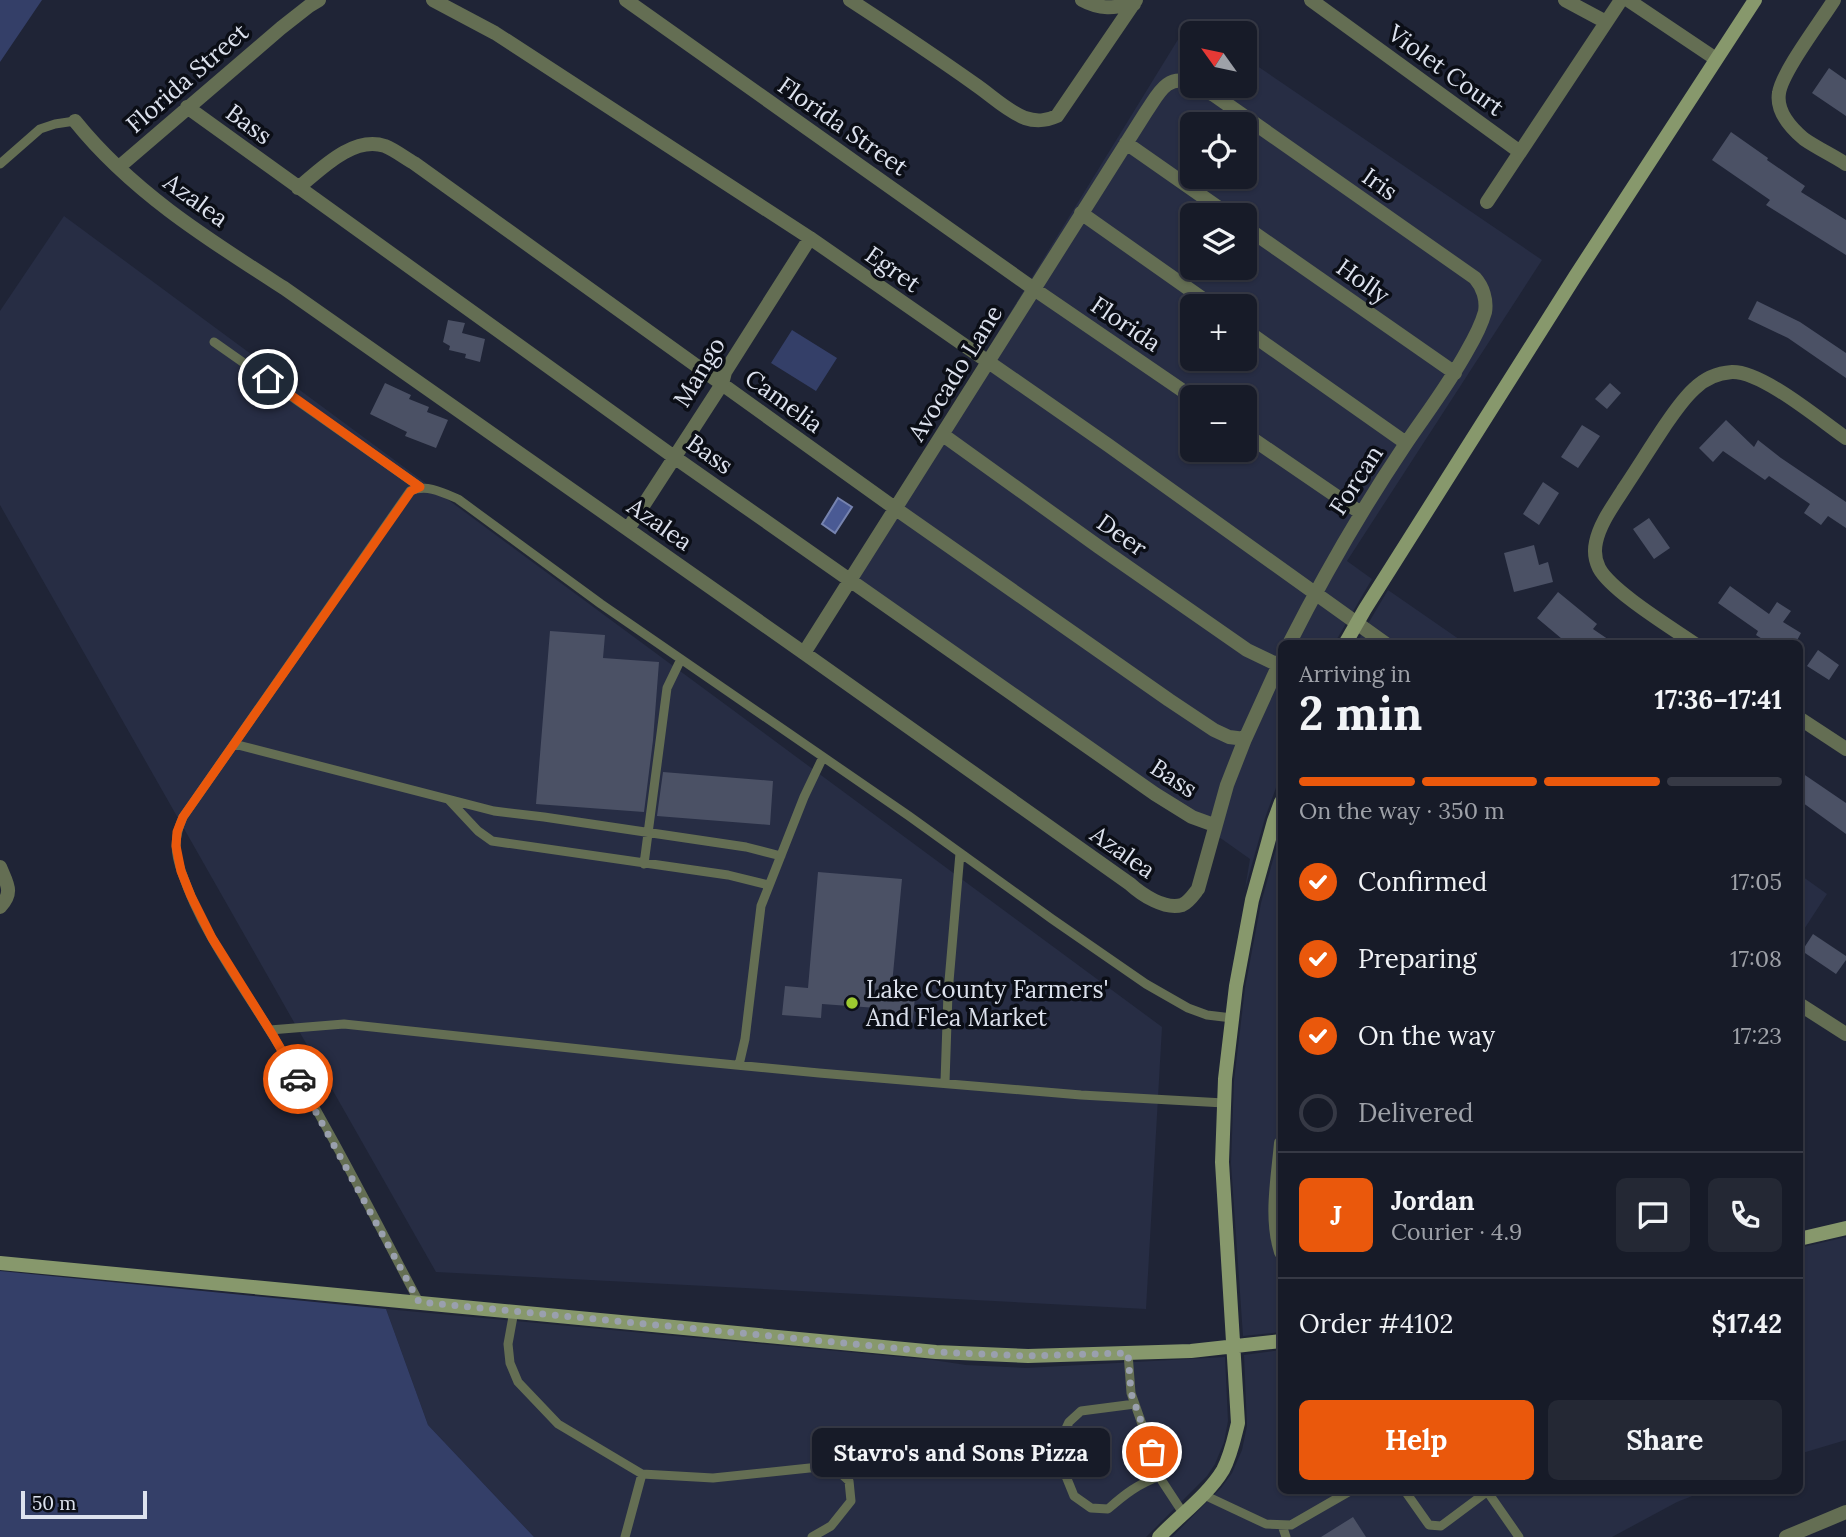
<!DOCTYPE html>
<meta charset="utf-8">
<style>
:root{--surface:#171b28;--page:#242834;--text:#f1f3f6;--muted:#9ea1a8;--line:#363945;--accent:#ea580c}
body{margin:0;font-family:Lora,serif;background:var(--page);color:var(--text);height:100vh;display:flex;flex-direction:column;font-size:26px;white-space:nowrap}
*{box-sizing:border-box;margin:0}
p{font-size:23px;color:var(--muted)}
.icon{flex:none;width:38px;height:38px;fill:none;stroke:currentColor;stroke-width:2;stroke-linecap:round;stroke-linejoin:round}
.map{position:relative;flex:1;overflow:hidden}
.sheet{position:absolute;left:1278px;top:640px;width:525px;height:854px;display:flex;flex-direction:column;background:var(--surface);border-radius:10px;box-shadow:0 2px 5px #0004,0 0 0 2px var(--line)}
.sheet>*{flex:none}
.needle{width:46px;rotate:303deg}
.fabs{position:absolute;left:1180px;top:21px;display:grid;gap:14px}
.fabs a{display:grid;place-items:center;width:77px;height:77px;border-radius:10px;background:var(--surface);box-shadow:0 2px 5px #0004,0 0 0 2px var(--line);font-size:35px}
.scale{position:absolute;left:21px;bottom:18px;width:126px;box-sizing:border-box;padding-left:7px;border:4px solid #dde2ee;border-top:0;font-size:19px;line-height:24px;white-space:nowrap;color:#dde2ee;-webkit-text-stroke:5px #0b0e16;paint-order:stroke}
.pin{position:absolute;display:grid;place-items:center;width:60px;height:60px;color:#fff;margin:-30px;border:4px solid #fff;border-radius:50%;box-shadow:0 2px 7px #0007}
.courier{position:absolute;display:grid;place-items:center;width:70px;height:70px;margin:-35px;border:5px solid #ea580c;border-radius:50%;background:#fff;color:#222;box-shadow:0 2px 9px #0007}
.bubble{position:absolute;height:49px;border-radius:10px;background:var(--surface);box-shadow:0 2px 5px #0004,0 0 0 2px var(--line);font-size:23px;font-weight:700;line-height:49px;text-align:center}
.summary em{font-style:normal;font-weight:700}
.summary div{display:flex;flex-direction:column-reverse}
.summary{display:flex;align-items:center;justify-content:space-between;height:119px;padding:0 21px}
h1{font-size:46px;font-weight:700;line-height:52px}
.bar{display:grid;grid-template-columns:repeat(4,1fr);gap:10px 7px;align-content:center;height:84px;padding:0 21px}
.bar i{height:9px;border-radius:5px;background:var(--line)}
.bar .selected{background:var(--accent)}
.bar p{grid-column:span 4}
.line{display:flex;align-items:center;gap:18px;padding:0 21px;border-top:2px solid var(--line)}
.line div{flex:1}
.round{display:grid;place-items:center;flex:none;width:74px;height:74px;border-radius:10px;background:var(--page)}
ol{padding:0 21px;list-style:none}
li{display:flex;align-items:center;gap:21px;height:77px}
li p{margin-inline-start:auto}
li .icon{padding:7px;border-radius:50%;background:var(--accent);color:#fff;stroke-width:4}
li:last-child{color:var(--muted)}
li i{width:38px;height:38px;border:4px solid var(--line);border-radius:50%}
.button{display:flex;gap:14px;margin-top:auto;padding:14px 21px}
.button a{flex:1;height:80px;border-radius:10px;background:var(--accent);color:#fff;font-size:28px;font-weight:700;line-height:80px;text-align:center}
.button a+a{background:var(--page);color:var(--text)}
.map>svg:first-child{display:block}
.built{fill:#272d44;fill-rule:evenodd}
.green{fill:#343f68}
.water{fill:#4a5a94;stroke:#7683af;stroke-width:2}
.building{fill:#4b5165}
.lines{fill:none;stroke-linecap:round;stroke-linejoin:round}
.service{stroke:#646e53;stroke-width:9}
.minor{stroke:#646e53;stroke-width:14}
.secondary{stroke:#87986c;stroke-width:14}
.done{stroke:#9aa0ae;stroke-width:7;stroke-dasharray:0 12.6}
.route{stroke:#ea580c;stroke-width:9}
.poi-dot{fill:#9dca30;stroke:#0b0e16;stroke-width:2.5}
.labels{text-anchor:middle;dominant-baseline:central;stroke-width:7;stroke-linejoin:round;paint-order:stroke}
.street-label{font-size:24px;fill:#dde2ee;stroke:#0b0e16}
.poi-label{font-size:24px;fill:#dde2ee;stroke:#0b0e16;text-anchor:start}
</style>
<div class="map">
<svg width="1846" height="1537" viewBox="0 0 1846 1537">
<rect width="100%" height="100%" fill="#1f2436"/>
<path class="built" d="M 1190,20 L 1210,33 L 1192,33 L 1192,86 L 1244,86 L 1244,57 L 1542,260 L 1347,561 L 1372,579 L 1334,644 L 1281,644 L 1281,774 L 1265,818 L 1245,889 L 1250,859 L 849,575 ZM 1192,124 L 1244,124 L 1244,177 L 1192,177 ZM 1192,215 L 1244,215 L 1244,268 L 1192,268 ZM 1192,306 L 1244,306 L 1244,359 L 1192,359 ZM 1192,397 L 1244,397 L 1244,450 L 1192,450 Z
M 64,216 L 1162,1027 L 1146,1309 L 436,1272 L 0,505 L 0,311 Z
M 1388,590 L 1466,644 L 1356,644 Z
M 1281,831 L 1281,1332 L 1243,1336 L 1231,1163 L 1234,1081 L 1245,988 L 1261,903 Z
M 1799,874 L 1827,894 L 1799,937 Z
M 1846,1237 L 1846,1440 L 1799,1454 L 1799,1248 Z
M 386,1309 L 933,1360 L 966,1365 L 1026,1368 L 1225,1357 L 1228,1421 L 1224,1442 L 1215,1464 L 1207,1476 L 1146,1537 L 534,1537 L 428,1425 Z
M 1281,1350 L 1281,1491 L 1705,1491 L 1677,1502 L 1612,1537 L 1172,1537 L 1221,1488 L 1232,1473 L 1242,1450 L 1247,1426 L 1244,1355 Z"/>
<path class="green" d="M 0,0 L 42,0 L 0,62 Z
M 792,330 L 837,358 L 816,391 L 771,363 Z
M 0,1271 L 386,1309 L 428,1425 L 534,1537 L 0,1537 Z"/>
<path class="water" d="M 838,498 L 852,507 L 835,533 L 822,524 Z"/>
<path class="building" d="M 1829,68 L 1846,80 L 1846,116 L 1812,93 Z
M 1731,132 L 1768,158 L 1767,160 L 1805,186 L 1801,192 L 1846,220 L 1846,255 L 1766,205 L 1770,200 L 1712,160 Z
M 1757,301 L 1800,322 L 1846,353 L 1846,378 L 1788,338 L 1748,319 Z
M 448,320 L 465,323 L 462,333 L 485,339 L 480,362 L 465,358 L 466,354 L 449,350 L 450,346 L 443,342 Z
M 385,383 L 411,395 L 409,399 L 429,407 L 427,412 L 448,420 L 436,448 L 405,436 L 407,432 L 370,414 Z
M 1610,383 L 1621,393 L 1607,409 L 1595,399 Z
M 1726,420 L 1754,447 L 1758,440 L 1781,458 L 1846,502 L 1846,528 L 1828,516 L 1821,525 L 1804,513 L 1810,504 L 1769,476 L 1765,480 L 1723,451 L 1713,462 L 1699,448 Z
M 1582,425 L 1600,436 L 1578,468 L 1561,457 Z
M 1543,482 L 1559,493 L 1539,525 L 1523,514 Z
M 1649,518 L 1670,548 L 1654,559 L 1633,529 Z
M 1534,545 L 1539,565 L 1548,562 L 1553,582 L 1514,592 L 1504,553 Z
M 1730,586 L 1769,614 L 1777,602 L 1791,611 L 1783,622 L 1801,633 L 1795,644 L 1770,644 L 1756,635 L 1758,631 L 1718,603 Z
M 1558,592 L 1597,624 L 1593,629 L 1615,644 L 1568,644 L 1537,618 Z
M 550,631 L 605,635 L 603,658 L 659,662 L 653,740 L 644,812 L 536,804 Z
M 1818,650 L 1839,665 L 1829,680 L 1807,666 Z
M 1799,771 L 1846,803 L 1846,834 L 1799,800 Z
M 663,772 L 773,781 L 770,825 L 657,816 Z
M 818,872 L 902,879 L 891,995 L 915,997 L 912,1027 L 875,1024 L 877,1008 L 822,1004 L 821,1018 L 782,1015 L 785,986 L 808,988 Z
M 1813,934 L 1846,956 L 1846,960 L 1836,974 L 1802,951 Z
M 1353,1517 L 1366,1537 L 1321,1537 Z"/>
<g class="lines">
<path class="service" d="M 0,164 L 40,129 L 55,124 L 75,121
M 214,342 L 420,487
M 234,744 L 494,811 L 544,817 L 746,847 L 781,856
M 449,800 L 478,831 L 492,841 L 728,875 L 769,885
M 644,864 L 667,688 L 681,659
M 270,1030 L 344,1024 L 674,1059 L 819,1073 L 1081,1095 L 1224,1103
M 739,1065 L 745,1039 L 761,906 L 804,797 L 823,757
M 945,1082 L 948,993 L 960,853
M 419,1302 C 372,1213 326,1122 273,1036 C 241,983 202,933 182,873 C 174,852 174,837 183,817 L 410,491 C 427,484 442,492 458,499 L 601,604 L 909,816 L 1052,919 L 1146,984 L 1188,1008 L 1207,1015 L 1232,1018
M 514,1311 L 508,1344 L 510,1363 L 518,1382 L 558,1424 L 642,1474 L 713,1478 L 819,1467 L 836,1469 L 849,1481 L 851,1501 L 831,1526 L 812,1537
M 1128,1353 L 1131,1393 L 1162,1481 L 1183,1513
M 1135,1404 L 1081,1411 L 1069,1422 L 1063,1435 L 1059,1459 L 1074,1496 L 1091,1508 L 1108,1509 C 1125,1494 1138,1484 1160,1476
M 1405,1491 L 1429,1525 L 1441,1526 L 1488,1491
M 1487,1491 L 1519,1537
M 1202,1494 L 1266,1524 L 1291,1525 L 1350,1491
M 1282,1525 L 1286,1537
M 625,1537 L 642,1474"/>
<path class="minor" d="M 433,0 L 495,33 L 810,238 L 1108,445 L 1386,644
M 626,0 L 1034,289 L 1192,397
M 850,0 C 893,28 935,56 976,85 C 992,96 1007,111 1025,118 C 1037,122 1046,121 1057,116 L 1136,0
M 1082,0 C 1100,10 1114,8 1134,4
M 1311,0 L 1520,152
M 1565,0 L 1606,22
M 1628,0 L 1716,59
M 1834,0 C 1821,21 1782,72 1779,93 C 1776,111 1791,128 1804,139 C 1817,148 1832,155 1846,164
M 1197,86 L 1214,95 L 1475,278 C 1483,287 1487,300 1485,312 C 1481,326 1474,339 1467,351 C 1449,384 1426,414 1405,445 C 1362,509 1324,575 1289,644
M 187,107 L 674,457 L 1155,794 L 1192,817 L 1214,825
M 75,121 C 132,192 209,240 284,288 L 804,653 L 1130,884 C 1142,895 1165,910 1182,905 C 1189,902 1194,894 1198,889 L 1227,785 L 1245,739 L 1281,660
M 1126,143 L 1229,215
M 119,167 L 281,28 L 309,6 L 319,0
M 298,188 C 320,170 353,135 385,146 C 395,150 405,158 414,163 L 896,509 L 1169,700 L 1214,730 L 1229,737 L 1245,739
M 1487,202 L 1621,0
M 1081,213 L 1213,306
M 1244,226 L 1455,373
M 1244,329 L 1406,443
M 1244,433 L 1361,513
M 943,435 L 1099,547 L 1247,650 L 1278,665
M 628,529 L 722,384 L 725,372 L 810,238
M 1695,644 C 1672,628 1611,591 1599,568 C 1595,560 1594,551 1596,542 C 1600,523 1613,506 1623,490 C 1637,469 1650,448 1664,427 C 1673,414 1682,400 1694,389 C 1704,379 1717,373 1732,372 C 1762,371 1820,420 1846,438
M 804,653 L 1146,112 C 1158,95 1166,73 1192,83
M 1799,718 L 1846,749
M 0,867 C 7,884 14,892 0,907
M 1799,1004 L 1846,1034
M 1281,1143 C 1278,1178 1270,1218 1281,1252
M 1786,1537 L 1846,1512"/>
<path class="secondary" d="M 1345,644 L 1365,609 L 1576,275 L 1755,0
M 1799,1239 L 1846,1228
M 0,1263 L 936,1352 L 1028,1356 L 1191,1351 L 1281,1341
M 1159,1537 C 1179,1516 1208,1495 1223,1470 C 1231,1455 1234,1439 1238,1423 L 1222,1162 L 1225,1079 L 1236,986 L 1252,900 L 1274,821 L 1281,802"/>
</g>
<g class="lines">
<path class="done" d="M 298,1079 L 419,1302 L 936,1352 L 1028,1356 L 1128,1353 L 1131,1393 L 1152,1452"/>
<path class="route" d="M 268,379 L 420,487 L 411,491 L 183,817 L 177,832 L 176,846 L 181,871 L 191,896 L 212,938 L 274,1037 L 298,1079"/>
</g>
<circle class="poi-dot" cx="852" cy="1003" r="7"/>
<g class="labels">
<g class="street-label">
<text transform="translate(1446 70) rotate(36)">Violet Court</text>
<text transform="translate(187 78) rotate(-41)">Florida Street</text>
<text transform="translate(249 124) rotate(36)">Bass</text>
<text transform="translate(843 126) rotate(35)">Florida Street</text>
<text transform="translate(1380 184) rotate(35)">Iris</text>
<text transform="translate(196 200) rotate(36)">Azalea</text>
<text transform="translate(893 269) rotate(35)">Egret</text>
<text transform="translate(1363 281) rotate(35)">Holly</text>
<text transform="translate(1126 324) rotate(34)">Florida</text>
<text transform="translate(699 372) rotate(-59)">Mango</text>
<text transform="translate(955 373) rotate(-58)">Avocado Lane</text>
<text transform="translate(784 401) rotate(36)">Camelia</text>
<text transform="translate(710 454) rotate(35)">Bass</text>
<text transform="translate(1356 480) rotate(-57)">Forcan</text>
<text transform="translate(660 524) rotate(35)">Azalea</text>
<text transform="translate(1122 535) rotate(35)">Deer</text>
<text transform="translate(1174 778) rotate(33)">Bass</text>
<text transform="translate(1123 852) rotate(35)">Azalea</text>
</g>
<g class="poi-label">
<text x="866" y="989">Lake County Farmers'<tspan x="866" dy="28">And Flea Market</tspan></text>
</g>
</g>
</svg>
<div class="fabs">
<a><svg class="needle" viewBox="-14 -14 28 28"><path d="M0-13l5 13h-10z" fill="#e53935"/><path d="M0 13l5-13h-10z" fill="#9ea1a8"/></svg></a>
<a><svg class="icon" aria-label="locate" viewBox="0 0 24 24"><circle cx="12" cy="12" r="6"/><path d="M12 2v4M12 18v4M2 12h4M18 12h4"/></svg></a>
<a><svg class="icon" aria-label="layers" viewBox="0 0 24 24"><path d="M12 4l9 5-9 5-9-5zM3 14l9 5 9-5"/></svg></a>
<a>+</a>
<a>−</a>
</div>
<div class="scale">50 m</div>
<div class="pin" style="left:1152px;top:1452px;background:#ea580c"><svg class="icon" aria-label="bag" viewBox="0 0 24 24"><path d="M5 8h14l-1 12H6zM9 8a3 3 0 0 1 6 0"/></svg></div>
<div class="pin" style="left:268px;top:379px;background:#1f2937"><svg class="icon" aria-label="home" viewBox="0 0 24 24"><path d="M3 11l9-7 9 7M6 9v11h12V9"/></svg></div>
<div class="courier" style="left:298px;top:1079px"><svg class="icon" aria-label="car" viewBox="0 0 24 24"><path d="M5 17H2v-5l4-1 3-4h7l3 4 3 1v5h-3M9 17h6M6 11h13"/><circle cx="7" cy="17" r="2"/><circle cx="17" cy="17" r="2"/></svg></div>
<div class="bubble" style="left:812px;top:1428px;width:298px">Stavro's and Sons Pizza</div>
<section class="sheet">
<div class="summary"><div><h1>2 min</h1><p>Arriving in</p></div><em>17:36–17:41</em></div>
<div class="bar"><i class="selected"></i><i class="selected"></i><i class="selected"></i><i></i><p>On the way · 350 m</p></div>
<ol>
<li><svg class="icon" aria-label="check" viewBox="0 0 24 24"><path d="M5 12l5 5 9-10"/></svg>Confirmed<p>17:05</p></li>
<li><svg class="icon" aria-label="check" viewBox="0 0 24 24"><path d="M5 12l5 5 9-10"/></svg>Preparing<p>17:08</p></li>
<li><svg class="icon" aria-label="check" viewBox="0 0 24 24"><path d="M5 12l5 5 9-10"/></svg>On the way<p>17:23</p></li>
<li><i></i>Delivered</li>
</ol>
<div class="line" style="height:126px"><b class="round" style="background:var(--accent);color:#fff">J</b><div><b>Jordan</b><p>Courier · 4.9</p></div><a class="round"><svg class="icon" aria-label="chat" viewBox="0 0 24 24"><path d="M4 5h16v11H9l-5 4z"/></svg></a><a class="round"><svg class="icon" aria-label="phone" viewBox="0 0 24 24"><path d="M5 4h4l2 5-3 2q2 4 5 5l2-3 5 2v4C11 20 4 13 5 4z"/></svg></a></div>
<div class="line" style="height:91px"><div>Order #4102</div><b>$17.42</b></div>
<div class="button"><a>Help</a><a>Share</a></div>
</section>
</div>
